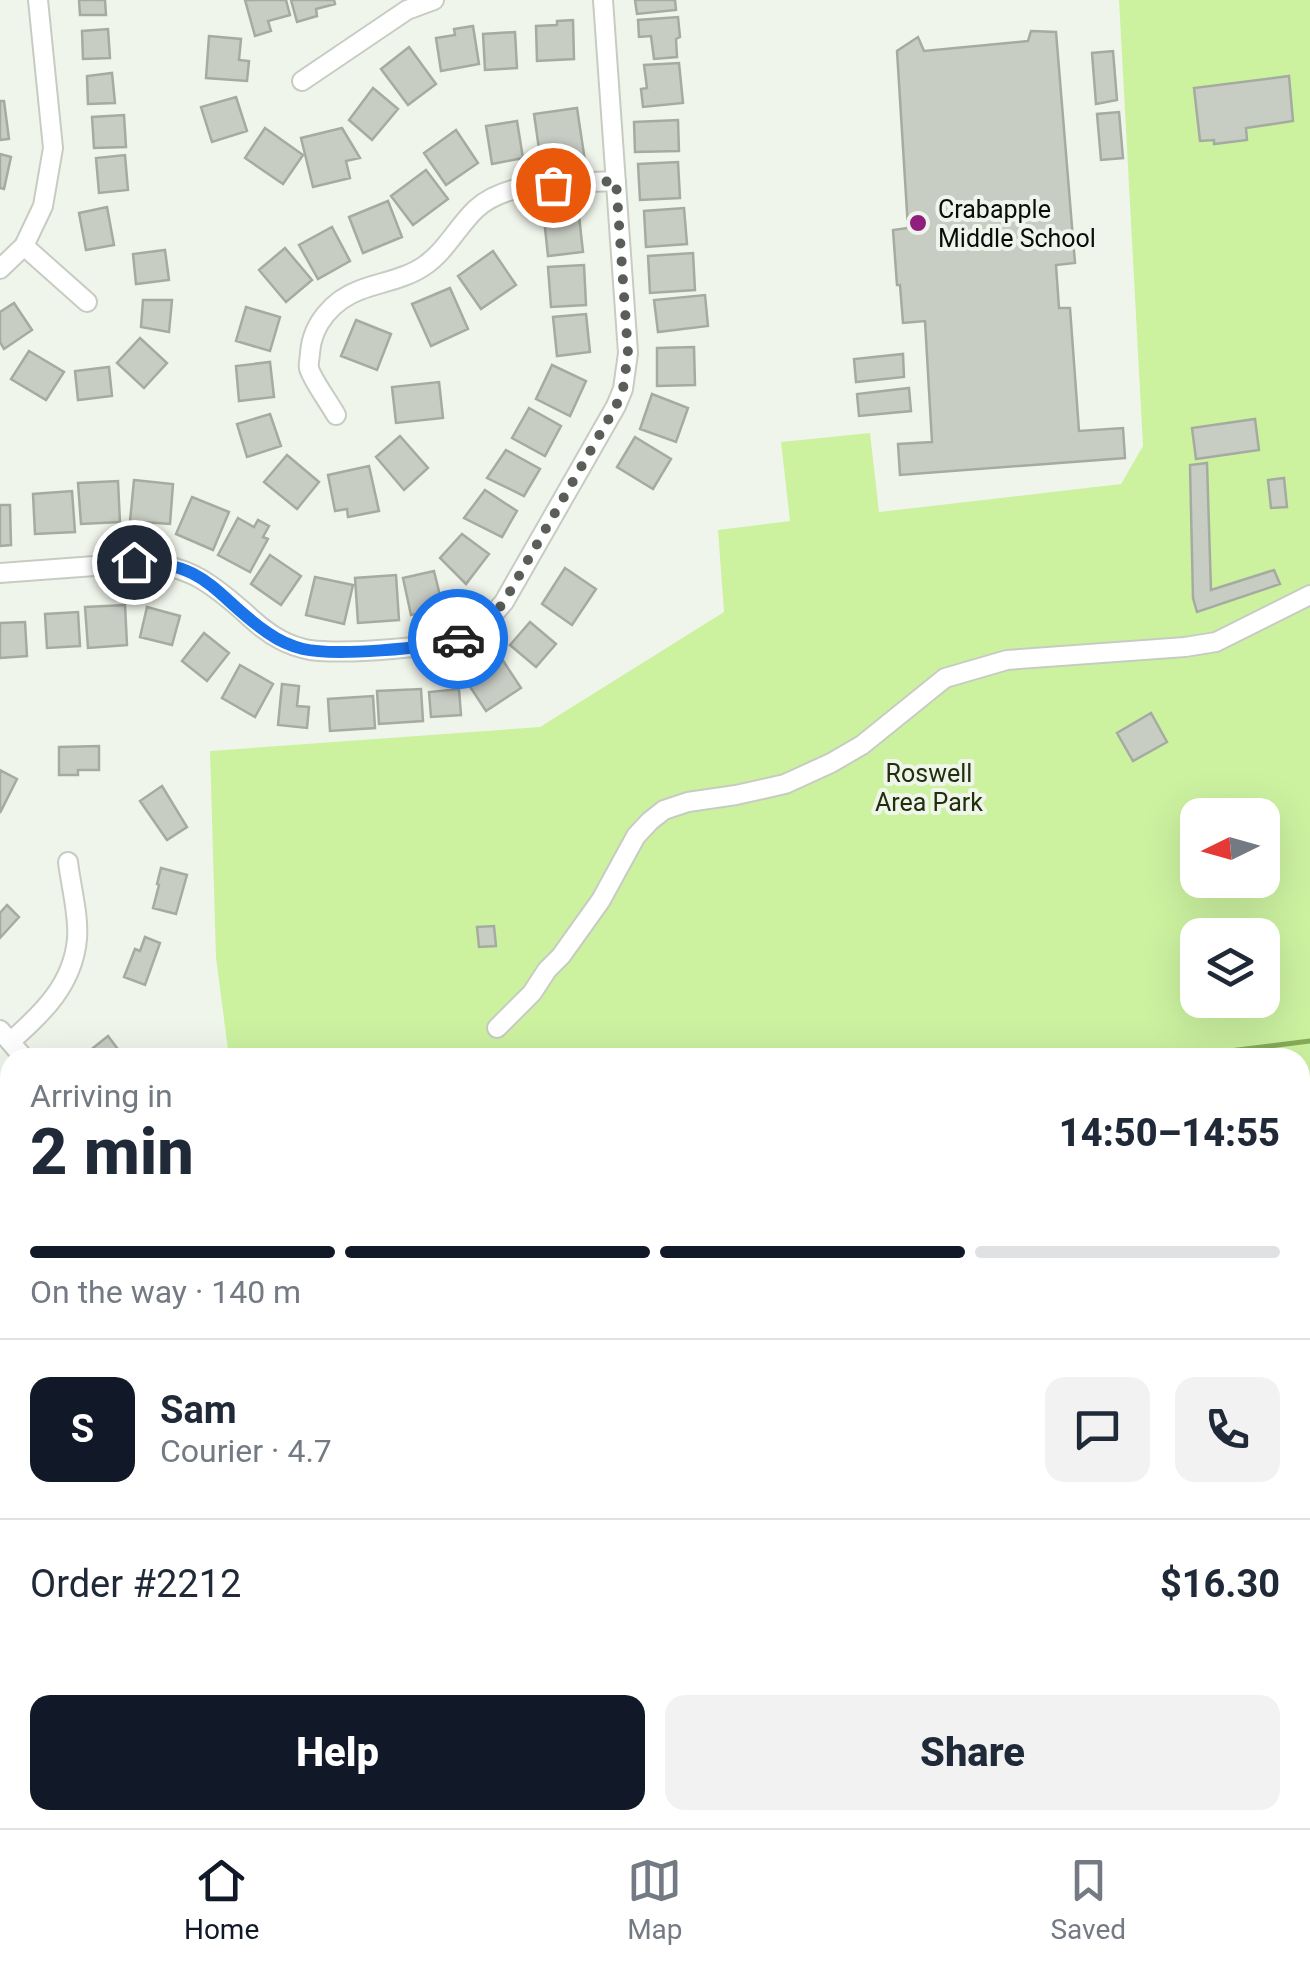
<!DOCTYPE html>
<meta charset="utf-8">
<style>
:root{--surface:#fff;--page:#f2f2f3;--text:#1f2937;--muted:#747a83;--line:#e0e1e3;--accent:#111827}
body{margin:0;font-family:Roboto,sans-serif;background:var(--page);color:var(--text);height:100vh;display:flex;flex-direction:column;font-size:38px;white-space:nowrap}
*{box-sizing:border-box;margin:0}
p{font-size:32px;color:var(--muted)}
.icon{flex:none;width:55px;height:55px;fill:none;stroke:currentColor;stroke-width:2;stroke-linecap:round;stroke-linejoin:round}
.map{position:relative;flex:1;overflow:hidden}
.drawer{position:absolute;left:0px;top:1048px;width:1310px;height:782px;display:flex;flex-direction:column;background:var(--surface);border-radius:30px 30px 0 0;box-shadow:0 10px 40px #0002}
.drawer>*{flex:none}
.needle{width:65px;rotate:265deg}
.tools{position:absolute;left:1180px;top:798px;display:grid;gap:20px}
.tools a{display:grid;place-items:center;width:100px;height:100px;border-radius:20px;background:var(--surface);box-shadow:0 10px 40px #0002;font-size:50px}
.pin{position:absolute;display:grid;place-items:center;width:85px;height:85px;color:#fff;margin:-42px;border:5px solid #fff;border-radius:50%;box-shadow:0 2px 10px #0007}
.courier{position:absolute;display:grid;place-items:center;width:100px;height:100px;margin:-50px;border:8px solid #1a73e8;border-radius:50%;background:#fff;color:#222;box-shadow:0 2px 12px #0007}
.head em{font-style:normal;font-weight:800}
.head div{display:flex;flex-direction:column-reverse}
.head{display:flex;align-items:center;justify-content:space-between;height:170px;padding:0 30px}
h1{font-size:65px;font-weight:800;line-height:75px}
.bar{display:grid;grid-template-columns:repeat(4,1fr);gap:15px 10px;align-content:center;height:120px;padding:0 30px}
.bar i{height:12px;border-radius:8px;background:var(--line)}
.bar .current{background:var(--accent)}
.bar p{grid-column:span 4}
.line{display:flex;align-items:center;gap:25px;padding:0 30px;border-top:2px solid var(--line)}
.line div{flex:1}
.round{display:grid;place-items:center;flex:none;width:105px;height:105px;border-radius:20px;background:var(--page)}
.button{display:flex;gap:20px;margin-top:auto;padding:20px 30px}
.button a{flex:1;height:115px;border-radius:20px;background:var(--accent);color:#fff;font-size:40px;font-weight:800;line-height:115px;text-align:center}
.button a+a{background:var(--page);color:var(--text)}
.tab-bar{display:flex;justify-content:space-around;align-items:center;height:140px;border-top:2px solid var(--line);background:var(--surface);font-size:28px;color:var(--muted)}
.tab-bar a{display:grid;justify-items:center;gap:5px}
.tab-bar .current{color:var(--accent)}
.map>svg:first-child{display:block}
.green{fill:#ccf2a0;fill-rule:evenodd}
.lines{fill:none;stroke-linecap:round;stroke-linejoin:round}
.stream{stroke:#87ac58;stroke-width:5}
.building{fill:#c8cdc4;stroke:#a6aba1;stroke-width:2.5}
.minor-casing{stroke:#c7ccc2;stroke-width:22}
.tertiary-casing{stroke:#c7ccc2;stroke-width:28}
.minor{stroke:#fff;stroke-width:18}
.tertiary{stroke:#fff;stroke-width:22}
.done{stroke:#5a5e58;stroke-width:10;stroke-dasharray:0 18}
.route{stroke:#1a73e8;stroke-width:12}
.poi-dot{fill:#911d7d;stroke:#f0f5eb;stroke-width:4}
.labels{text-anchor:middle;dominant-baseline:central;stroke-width:8;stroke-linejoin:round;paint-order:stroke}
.poi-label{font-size:25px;fill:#0a0c09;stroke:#f0f5eb;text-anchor:start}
.park-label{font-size:25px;fill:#212f0c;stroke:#f0f5eb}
</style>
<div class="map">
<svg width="1310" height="1828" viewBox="0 0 1310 1828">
<rect width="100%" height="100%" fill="#f0f5eb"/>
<path class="green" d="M 1119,0 L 1310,0 L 1310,1095 L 1300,1100 L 1300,1058 L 229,1057 L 216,958 L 210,751 L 540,727 L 724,612 L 718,530 L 790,521 L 781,442 L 870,433 L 879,512 L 1121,484 L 1143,446 ZM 1198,815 L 1262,815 L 1262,880 L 1198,880 ZM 1198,935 L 1262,935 L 1262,1000 L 1198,1000 Z"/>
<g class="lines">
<path class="stream" d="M 1172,1058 L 1310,1041
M 0,1453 L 10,1449"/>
</g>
<path class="building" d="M 79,0 L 105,0 L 106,15 L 80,15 Z
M 245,0 L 286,0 L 290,15 L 268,21 L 271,31 L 255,36 Z
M 291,0 L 334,0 L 335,4 L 316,9 L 317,16 L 297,22 Z
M 635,0 L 675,0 L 676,10 L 637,14 Z
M 678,17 L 680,37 L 676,39 L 677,57 L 654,59 L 651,36 L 639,37 L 638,20 Z
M 573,20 L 574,59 L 537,61 L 536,26 L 557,25 L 557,21 Z
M 473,26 L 479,64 L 441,71 L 436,38 L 455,35 L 454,29 Z
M 108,29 L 110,58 L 83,59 L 82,31 Z
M 1031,31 L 1056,32 L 1075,263 L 1056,265 L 1059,308 L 1070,308 L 1079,431 L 1123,428 L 1125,458 L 900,475 L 898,444 L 932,442 L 925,321 L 903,323 L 900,285 L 897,285 L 893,230 L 908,228 L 897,51 L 918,37 L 924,51 L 1028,41 Z
M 515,32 L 517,68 L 485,70 L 483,34 Z
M 209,36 L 241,39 L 239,60 L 249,61 L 247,81 L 206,78 Z
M 409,47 L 436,84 L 408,105 L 381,69 Z
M 1113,51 L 1117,100 L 1096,104 L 1092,53 Z
M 679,63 L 683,103 L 643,107 L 641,89 L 647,88 L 644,65 Z
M 112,73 L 115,103 L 88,104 L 87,76 Z
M 1289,76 L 1293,121 L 1246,128 L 1247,140 L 1214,144 L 1214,140 L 1200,141 L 1194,88 Z
M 373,88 L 398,109 L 372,140 L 349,120 Z
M 236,97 L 247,131 L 212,142 L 201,107 Z
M 0,101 L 4,101 L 9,139 L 0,140 Z
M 577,108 L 585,161 L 557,166 L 554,146 L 539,149 L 534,114 Z
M 1119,112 L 1123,158 L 1101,160 L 1097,114 Z
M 124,115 L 126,147 L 94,148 L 92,117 Z
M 678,120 L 679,151 L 635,152 L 634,122 Z
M 517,121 L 523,158 L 492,164 L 486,126 Z
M 265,128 L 303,155 L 283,184 L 245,158 Z
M 342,128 L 360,158 L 346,161 L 350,178 L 313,187 L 301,138 Z
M 456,130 L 478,163 L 446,185 L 424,153 Z
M 0,154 L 11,157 L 4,189 L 0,188 Z
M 125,155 L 128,190 L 99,193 L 96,158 Z
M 678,162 L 680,198 L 640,200 L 638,164 Z
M 426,170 L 448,199 L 413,225 L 391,196 Z
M 388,201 L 402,237 L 363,253 L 349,217 Z
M 107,207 L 114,245 L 86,250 L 79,213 Z
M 684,208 L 687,244 L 646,247 L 644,211 Z
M 579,216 L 583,252 L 548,256 L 544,219 Z
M 332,227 L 350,261 L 318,279 L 299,245 Z
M 285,248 L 312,280 L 286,302 L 259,270 Z
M 165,250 L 169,280 L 136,284 L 133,254 Z
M 493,251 L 516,285 L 481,309 L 458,276 Z
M 693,253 L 695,290 L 650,293 L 648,256 Z
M 584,265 L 586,305 L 551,307 L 548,267 Z
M 450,288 L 468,329 L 431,346 L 412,304 Z
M 705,295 L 708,326 L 658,332 L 654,300 Z
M 143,300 L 172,300 L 169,332 L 141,327 Z
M 14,303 L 32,330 L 4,349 L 0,342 L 0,312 Z
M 246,307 L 280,317 L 270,351 L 236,341 Z
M 586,314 L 590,352 L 557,356 L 553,317 Z
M 356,320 L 391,334 L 377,370 L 341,356 Z
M 140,338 L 167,363 L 144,388 L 117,363 Z
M 694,347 L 695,385 L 657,386 L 657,348 Z
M 29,351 L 64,372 L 46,400 L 11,379 Z
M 903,354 L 904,377 L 856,382 L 854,359 Z
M 270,362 L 274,397 L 239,401 L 236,366 Z
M 552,365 L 586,381 L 570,416 L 536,399 Z
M 109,367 L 112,396 L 78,400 L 75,371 Z
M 439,382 L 443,418 L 396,423 L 392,387 Z
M 909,388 L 911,411 L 859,416 L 857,394 Z
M 652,394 L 688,408 L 676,442 L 640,429 Z
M 529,408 L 561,426 L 545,456 L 512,438 Z
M 270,414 L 281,446 L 247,457 L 237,424 Z
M 1255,419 L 1259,450 L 1196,459 L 1192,428 Z
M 400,436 L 428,468 L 404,490 L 376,457 Z
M 635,437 L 671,459 L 653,489 L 617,467 Z
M 506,450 L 540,469 L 524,496 L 487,478 Z
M 287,455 L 319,482 L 297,509 L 264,482 Z
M 1207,463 L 1211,590 L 1274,570 L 1280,584 L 1197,612 L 1193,598 L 1190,465 Z
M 369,466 L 379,511 L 348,517 L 347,509 L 335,511 L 328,475 Z
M 1284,478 L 1287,507 L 1271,508 L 1268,480 Z
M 134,480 L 173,484 L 170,524 L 130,521 Z
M 118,481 L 120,522 L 81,524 L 78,483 Z
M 485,490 L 517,511 L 502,537 L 464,518 Z
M 72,491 L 75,532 L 35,534 L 33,494 Z
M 192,497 L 229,512 L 213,550 L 176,534 Z
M 0,505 L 10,505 L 11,545 L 0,546 Z
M 238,518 L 254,527 L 258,520 L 269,526 L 263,537 L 268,539 L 250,572 L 218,555 Z
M 462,534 L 489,554 L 466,584 L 440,558 Z
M 270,555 L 301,576 L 281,605 L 251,584 Z
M 565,568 L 596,589 L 572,625 L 542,604 Z
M 434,571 L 443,608 L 411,615 L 403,578 Z
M 396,575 L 399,620 L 358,623 L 355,578 Z
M 315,577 L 353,585 L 344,624 L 306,615 Z
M 125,605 L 127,645 L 88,648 L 85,607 Z
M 147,607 L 180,616 L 172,645 L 140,637 Z
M 78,612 L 80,646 L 47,648 L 45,614 Z
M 25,622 L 27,656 L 0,658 L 0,623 Z
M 530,622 L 556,644 L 536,667 L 510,645 Z
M 204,633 L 229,653 L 207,681 L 182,661 Z
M 502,659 L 521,688 L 486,711 L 467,682 Z
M 240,665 L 273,684 L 255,717 L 222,698 Z
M 282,684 L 299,686 L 297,706 L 309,707 L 307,728 L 278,725 Z
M 421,689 L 423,721 L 379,724 L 377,691 Z
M 459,689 L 461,715 L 431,717 L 429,692 Z
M 373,696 L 375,728 L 330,731 L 328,699 Z
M 1151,713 L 1167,742 L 1133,761 L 1117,733 Z
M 99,746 L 99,770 L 78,770 L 78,775 L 59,775 L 59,747 Z
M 0,770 L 17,779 L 0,813 Z
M 162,786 L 187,827 L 167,840 L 140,801 Z
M 161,868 L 187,875 L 176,914 L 153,908 L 159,885 L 157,884 Z
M 7,905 L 19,917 L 0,938 L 0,913 Z
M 494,926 L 496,946 L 479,947 L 477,927 Z
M 145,937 L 160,943 L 145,985 L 124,977 L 135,949 L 140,951 Z
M 108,1036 L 120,1052 L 118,1054 L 121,1058 L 92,1058 L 88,1052 Z
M 1310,1550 L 1310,1591 L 1300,1592 L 1300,1552 Z
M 143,1820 L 202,1820 L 202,1828 L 140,1828 L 140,1821 Z
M 816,1820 L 849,1820 L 849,1822 L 868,1820 L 869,1828 L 812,1828 L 817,1826 Z
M 905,1820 L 954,1820 L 949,1828 L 918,1828 Z"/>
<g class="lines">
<defs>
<path id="minor" d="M 302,81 L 407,10 L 434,0
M 24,246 L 87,302
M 0,269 L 24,246 L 43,206 L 53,148 L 38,0
M 336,415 C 330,404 311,378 309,368 C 308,363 310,358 310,353 C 312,324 333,300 360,290 C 381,282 405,279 424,266 C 446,251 457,227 476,209 C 509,178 572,184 616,181
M 0,573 L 135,563 C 184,563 208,580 244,612 C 256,623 267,633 281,640 C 290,645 300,648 310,650 C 342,654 444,649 471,633 C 485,625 494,614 504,602 L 616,406 L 623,389 L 628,353 L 603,0
M 497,1028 L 532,993 L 547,970 L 561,956 L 601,900 L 636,836 L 650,821 L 664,810 L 688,802 L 736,795 L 785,784 L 831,763 L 862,745 L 945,678 L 1007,660 L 1185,647 L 1216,642 L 1310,595
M 0,1030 L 24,1058
M 11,1041 C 43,1013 73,984 77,939 C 79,915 71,887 68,862
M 1300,1490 L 1310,1489"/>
<path id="tertiary" d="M 1295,1828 L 1310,1820"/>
</defs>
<use href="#minor" class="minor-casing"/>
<use href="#tertiary" class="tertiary-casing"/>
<use href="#minor" class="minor"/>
<use href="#tertiary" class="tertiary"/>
</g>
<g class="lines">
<path class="done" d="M 458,639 C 478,631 491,618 504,602 L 616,406 L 623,389 L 628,353 L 616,181 L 553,185"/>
<path class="route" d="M 134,562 C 209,562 215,597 268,633 C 278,640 291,646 303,649 C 333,656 429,649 458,639"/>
</g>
<circle class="poi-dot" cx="918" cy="223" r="10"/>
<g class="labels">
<g class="poi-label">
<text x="938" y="209">Crabapple<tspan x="938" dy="29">Middle School</tspan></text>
</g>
<g class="park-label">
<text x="929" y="773">Roswell<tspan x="929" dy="29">Area Park</tspan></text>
</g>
</g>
</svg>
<div class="tools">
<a><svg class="needle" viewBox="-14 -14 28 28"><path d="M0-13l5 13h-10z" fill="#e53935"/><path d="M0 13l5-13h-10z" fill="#747a83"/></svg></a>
<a><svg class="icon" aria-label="layers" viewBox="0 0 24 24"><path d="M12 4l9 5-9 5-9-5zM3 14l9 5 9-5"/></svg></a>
</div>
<div class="pin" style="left:553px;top:185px;background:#ea580c"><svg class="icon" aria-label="bag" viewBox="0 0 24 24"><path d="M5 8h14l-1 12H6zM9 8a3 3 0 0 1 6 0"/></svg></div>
<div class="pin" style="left:134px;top:562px;background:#1f2937"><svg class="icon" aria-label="home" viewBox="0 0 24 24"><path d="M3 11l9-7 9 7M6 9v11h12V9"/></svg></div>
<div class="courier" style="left:458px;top:639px"><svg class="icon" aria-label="car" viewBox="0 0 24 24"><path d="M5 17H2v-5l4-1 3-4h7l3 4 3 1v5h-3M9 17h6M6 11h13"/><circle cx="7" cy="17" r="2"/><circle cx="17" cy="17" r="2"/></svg></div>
<section class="drawer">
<div class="head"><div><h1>2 min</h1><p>Arriving in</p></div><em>14:50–14:55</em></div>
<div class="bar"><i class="current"></i><i class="current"></i><i class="current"></i><i></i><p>On the way · 140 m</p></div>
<div class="line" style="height:180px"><b class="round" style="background:var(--accent);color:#fff">S</b><div><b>Sam</b><p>Courier · 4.7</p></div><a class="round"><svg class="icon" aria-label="chat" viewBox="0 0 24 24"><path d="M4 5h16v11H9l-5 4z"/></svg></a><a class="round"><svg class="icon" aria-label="phone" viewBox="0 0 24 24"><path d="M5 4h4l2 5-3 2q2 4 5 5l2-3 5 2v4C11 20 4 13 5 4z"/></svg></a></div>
<div class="line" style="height:130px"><div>Order #2212</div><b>$16.30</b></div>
<div class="button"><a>Help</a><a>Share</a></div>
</section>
</div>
<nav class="tab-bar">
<a class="current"><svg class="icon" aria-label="home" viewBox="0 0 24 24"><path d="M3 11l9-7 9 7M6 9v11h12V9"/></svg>Home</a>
<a><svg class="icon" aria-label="map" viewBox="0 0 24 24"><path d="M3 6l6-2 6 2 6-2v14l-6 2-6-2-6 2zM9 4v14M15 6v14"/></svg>Map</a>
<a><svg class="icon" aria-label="saved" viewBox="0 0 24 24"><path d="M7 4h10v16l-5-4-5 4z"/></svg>Saved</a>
</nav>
